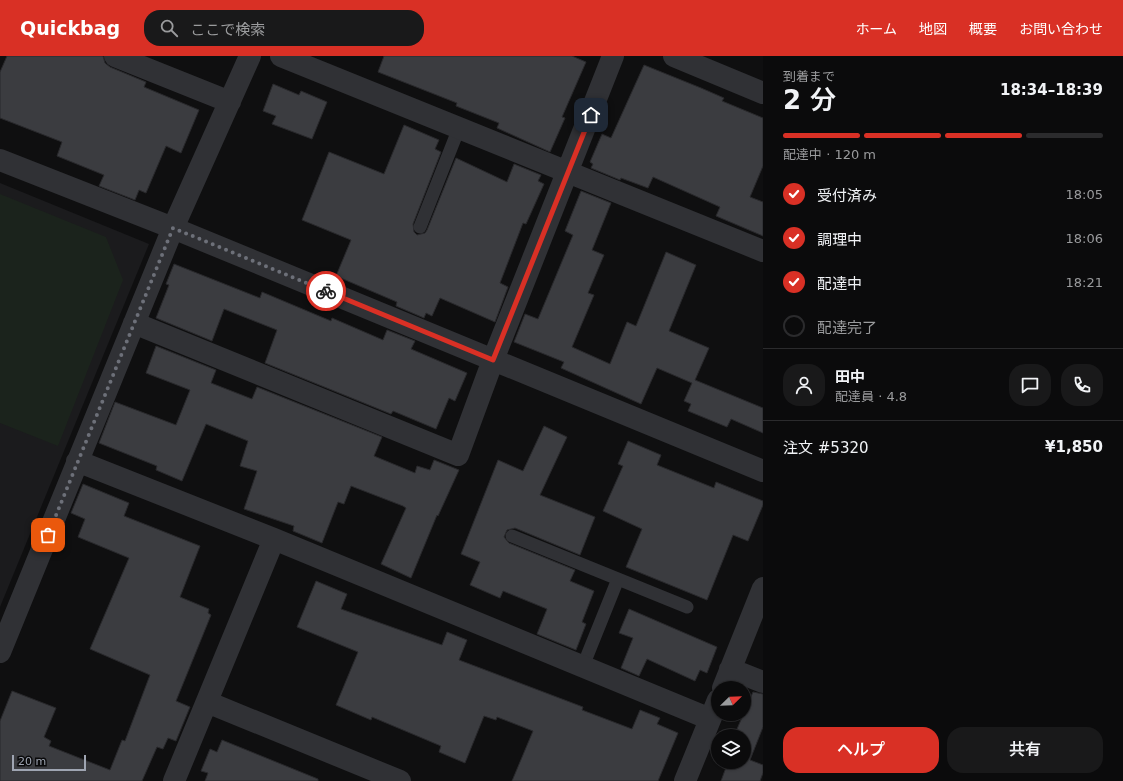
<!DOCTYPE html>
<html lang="ja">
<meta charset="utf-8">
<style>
:root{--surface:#0b0b0c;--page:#19191a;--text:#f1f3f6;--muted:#9a9b9d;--line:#2b2b2d;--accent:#d93025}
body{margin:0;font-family:"DejaVu Sans","Noto Sans JP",sans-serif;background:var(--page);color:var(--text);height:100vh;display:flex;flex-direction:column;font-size:15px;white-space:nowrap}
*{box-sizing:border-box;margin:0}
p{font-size:13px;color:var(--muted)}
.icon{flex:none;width:22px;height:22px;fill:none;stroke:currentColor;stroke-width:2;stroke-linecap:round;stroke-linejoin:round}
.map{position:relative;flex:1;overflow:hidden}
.side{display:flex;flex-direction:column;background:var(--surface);width:360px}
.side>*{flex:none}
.needle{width:26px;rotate:67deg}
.tools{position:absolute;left:711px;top:625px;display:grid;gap:8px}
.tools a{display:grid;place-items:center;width:40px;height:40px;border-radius:50%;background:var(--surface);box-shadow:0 1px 3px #0004,0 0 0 1px var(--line);font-size:20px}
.scale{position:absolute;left:12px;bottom:10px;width:74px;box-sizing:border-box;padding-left:4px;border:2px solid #9fa5b2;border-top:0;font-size:11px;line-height:14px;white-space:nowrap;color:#9fa5b2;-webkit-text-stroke:3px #0a0a0b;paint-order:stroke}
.pin{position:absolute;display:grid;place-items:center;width:34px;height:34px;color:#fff;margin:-17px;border-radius:8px;box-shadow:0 2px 6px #0006}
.courier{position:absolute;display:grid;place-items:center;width:40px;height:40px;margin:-20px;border:3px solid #d93025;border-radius:50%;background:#fff;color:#222;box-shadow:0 1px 5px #0007}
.summary em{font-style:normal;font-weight:600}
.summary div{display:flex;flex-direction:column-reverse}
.summary{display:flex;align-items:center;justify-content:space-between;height:68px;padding:0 20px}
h1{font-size:26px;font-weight:600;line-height:30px}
.bar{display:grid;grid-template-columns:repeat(4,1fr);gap:6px 4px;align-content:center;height:48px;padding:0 20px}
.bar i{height:5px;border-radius:3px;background:var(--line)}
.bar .on{background:var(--accent)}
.bar p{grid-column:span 4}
.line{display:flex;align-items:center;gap:10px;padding:0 20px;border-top:1px solid var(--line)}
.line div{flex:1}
.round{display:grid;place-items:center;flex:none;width:42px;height:42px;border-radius:16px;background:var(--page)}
ol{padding:0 20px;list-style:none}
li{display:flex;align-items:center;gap:12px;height:44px}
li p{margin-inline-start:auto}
li .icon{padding:4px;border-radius:50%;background:var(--accent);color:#fff;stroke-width:4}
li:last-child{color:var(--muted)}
li i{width:22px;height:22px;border:2px solid var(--line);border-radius:50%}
.cta{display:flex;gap:8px;margin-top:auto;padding:8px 20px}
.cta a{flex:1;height:46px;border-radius:16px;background:var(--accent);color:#fff;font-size:16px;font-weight:600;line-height:46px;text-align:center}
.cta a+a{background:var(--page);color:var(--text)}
header{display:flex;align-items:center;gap:24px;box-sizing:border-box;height:56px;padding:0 20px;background:var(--accent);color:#fff}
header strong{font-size:19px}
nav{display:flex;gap:22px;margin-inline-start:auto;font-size:14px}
.search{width:280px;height:36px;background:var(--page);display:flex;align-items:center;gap:10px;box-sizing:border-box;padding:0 14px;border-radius:16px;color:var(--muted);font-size:15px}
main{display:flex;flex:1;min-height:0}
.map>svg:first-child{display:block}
.built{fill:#1b1b1d}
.green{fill:#1b231c}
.building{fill:#3b3c40;stroke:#29292c}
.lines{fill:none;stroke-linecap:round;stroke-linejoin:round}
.service{stroke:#303135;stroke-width:13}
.minor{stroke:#303135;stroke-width:22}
.done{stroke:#6d7079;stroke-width:4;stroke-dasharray:0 7.2}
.route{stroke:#d93025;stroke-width:5}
</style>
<header>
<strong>Quickbag</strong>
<div class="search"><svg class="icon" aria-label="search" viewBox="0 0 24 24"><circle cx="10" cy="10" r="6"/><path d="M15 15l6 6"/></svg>ここで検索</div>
<nav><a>ホーム</a><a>地図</a><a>概要</a><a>お問い合わせ</a></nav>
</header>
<main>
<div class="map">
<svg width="763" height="725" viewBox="0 0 763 725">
<rect width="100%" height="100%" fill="#0f0f10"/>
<path class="built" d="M 0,127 L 149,188 L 0,551 Z"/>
<path class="green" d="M 0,138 L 106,181 L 123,224 L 58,390 L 0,367 Z"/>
<path class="building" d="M 7,0 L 103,0 L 105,7 L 110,11 L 146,26 L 144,31 L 199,54 L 181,97 L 166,90 L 146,137 L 139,134 L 135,144 L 99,130 L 104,119 L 57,100 L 62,86 L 0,62 L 0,16 Z
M 384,0 L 572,0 L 586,6 L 562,61 L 565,62 L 550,96 L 497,72 L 499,67 L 456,50 L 457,47 L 378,16 Z
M 644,9 L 701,32 L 724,42 L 722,45 L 763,62 L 763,110 L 750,141 L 763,146 L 763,180 L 716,160 L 720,151 L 653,121 L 648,132 L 621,122 L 620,124 L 591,112 L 593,108 L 590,106 L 602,78 L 611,82 Z
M 273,28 L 299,39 L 301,35 L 327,46 L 312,83 L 272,68 L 276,60 L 263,55 Z
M 404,69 L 439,84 L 435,93 L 441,96 L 413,168 L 414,176 L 417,179 L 425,177 L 427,174 L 456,102 L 507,126 L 514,108 L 541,119 L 538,125 L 544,128 L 526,168 L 523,167 L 500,227 L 508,231 L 495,266 L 440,242 L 432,260 L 426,257 L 424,262 L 396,250 L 397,246 L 336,220 L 351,184 L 302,164 L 329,96 L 384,118 Z
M 581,135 L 611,147 L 592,194 L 604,199 L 588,237 L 594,239 L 572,291 L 610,308 L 627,266 L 636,270 L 666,196 L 696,209 L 669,275 L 709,292 L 695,324 L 763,352 L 763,377 L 731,363 L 727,371 L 688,355 L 691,348 L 684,345 L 692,327 L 657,312 L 641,348 L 561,312 L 564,306 L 514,286 L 525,258 L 538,263 L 573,179 L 565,175 Z
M 174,208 L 260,242 L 262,236 L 331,265 L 332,262 L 383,284 L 387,274 L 415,285 L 411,293 L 467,317 L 455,345 L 449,342 L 436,373 L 393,355 L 391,358 L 265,307 L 277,274 L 224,253 L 212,285 L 156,262 L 169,229 L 166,228 Z
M 156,290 L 216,314 L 211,327 L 252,343 L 257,331 L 382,381 L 374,400 L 415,417 L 417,410 L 430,414 L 434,404 L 459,414 L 438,460 L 437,459 L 411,522 L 381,508 L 406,452 L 403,450 L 351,430 L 344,448 L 338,446 L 322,487 L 293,475 L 294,470 L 244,453 L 257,415 L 240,410 L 248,385 L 206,368 L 182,425 L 156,414 L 157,410 L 99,387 L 115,346 L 176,369 L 190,334 L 146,317 Z
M 544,370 L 567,381 L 540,439 L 595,461 L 580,499 L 515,472 L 507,474 L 504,481 L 509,487 L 575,514 L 570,525 L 594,535 L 582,566 L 586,568 L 576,594 L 537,578 L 547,553 L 503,535 L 500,542 L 470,529 L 480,506 L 461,498 L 498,404 L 523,415 Z
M 628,385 L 661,399 L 657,409 L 714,432 L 716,426 L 763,445 L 763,449 L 748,485 L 733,479 L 707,544 L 626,511 L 642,473 L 603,455 L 623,410 L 618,408 Z
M 83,428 L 129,447 L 124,460 L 200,490 L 180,541 L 209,553 L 208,557 L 211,559 L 176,645 L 190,651 L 176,685 L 168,682 L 163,693 L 157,691 L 142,725 L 0,725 L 0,665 L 12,635 L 56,652 L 44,681 L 51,685 L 49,690 L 110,714 L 122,684 L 125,685 L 150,619 L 90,593 L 129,502 L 78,481 L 85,463 L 71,457 Z
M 316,525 L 347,538 L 341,553 L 442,589 L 447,576 L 467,584 L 459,604 L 583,651 L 582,654 L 632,673 L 640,654 L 660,662 L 657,668 L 678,677 L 658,725 L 512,725 L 533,675 L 497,661 L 496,664 L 484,660 L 465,707 L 439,696 L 441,690 L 372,661 L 371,664 L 336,649 L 358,596 L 297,571 Z
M 629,553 L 717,591 L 707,617 L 700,614 L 695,625 L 647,603 L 639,620 L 621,612 L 633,582 L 619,577 Z
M 753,636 L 763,638 L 763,671 L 750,704 L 763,709 L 763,717 L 760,725 L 721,725 L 728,706 L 744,706 L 744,680 L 734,680 Z
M 222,684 L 318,723 L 318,725 L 205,725 L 208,717 L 201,715 L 210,693 L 217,696 Z"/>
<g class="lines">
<path class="service" d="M 420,171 L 459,72
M 512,480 L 687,551
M 583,610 L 618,523"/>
<path class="minor" d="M 115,0 L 230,46
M 281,0 L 763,195
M 674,0 L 763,37
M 0,104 L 173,172 L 763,415
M 134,267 L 458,399 L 493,304 L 613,0
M 77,405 L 274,483 L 710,663
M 0,596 L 173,172 L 250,0
M 730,613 L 763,626
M 723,632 L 763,532
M 207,646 L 400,725
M 174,725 L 274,483
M 685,725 L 718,644"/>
</g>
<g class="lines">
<path class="done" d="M 48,479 L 173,172 L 326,235"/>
<path class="route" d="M 326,235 L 493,304 L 591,59"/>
</g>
</svg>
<div class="tools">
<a><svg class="needle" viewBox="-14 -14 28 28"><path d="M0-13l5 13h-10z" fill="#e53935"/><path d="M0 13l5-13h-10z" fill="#9a9b9d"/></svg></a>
<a><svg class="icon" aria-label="layers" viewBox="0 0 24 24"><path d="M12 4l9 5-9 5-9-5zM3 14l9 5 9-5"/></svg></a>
</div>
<div class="scale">20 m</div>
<div class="pin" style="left:48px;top:479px;background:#ea580c"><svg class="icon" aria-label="bag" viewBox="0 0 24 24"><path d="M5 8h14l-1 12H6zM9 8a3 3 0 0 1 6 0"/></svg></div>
<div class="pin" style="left:591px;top:59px;background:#1f2937"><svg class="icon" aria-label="home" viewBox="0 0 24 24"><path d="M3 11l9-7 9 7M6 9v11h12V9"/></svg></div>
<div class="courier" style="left:326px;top:235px"><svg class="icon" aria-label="bike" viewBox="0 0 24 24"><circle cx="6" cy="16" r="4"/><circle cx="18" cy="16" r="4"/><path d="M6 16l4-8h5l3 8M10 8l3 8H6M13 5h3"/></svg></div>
</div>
<section class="side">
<div class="summary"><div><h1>2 分</h1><p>到着まで</p></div><em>18:34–18:39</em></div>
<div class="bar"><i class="on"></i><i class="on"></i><i class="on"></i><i></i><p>配達中 · 120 m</p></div>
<ol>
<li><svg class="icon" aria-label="check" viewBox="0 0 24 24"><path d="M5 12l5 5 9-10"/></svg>受付済み<p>18:05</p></li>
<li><svg class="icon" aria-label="check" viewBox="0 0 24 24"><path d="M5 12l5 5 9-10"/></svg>調理中<p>18:06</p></li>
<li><svg class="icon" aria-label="check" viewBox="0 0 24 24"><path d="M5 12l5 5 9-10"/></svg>配達中<p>18:21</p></li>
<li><i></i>配達完了</li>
</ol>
<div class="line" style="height:72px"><a class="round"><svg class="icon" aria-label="person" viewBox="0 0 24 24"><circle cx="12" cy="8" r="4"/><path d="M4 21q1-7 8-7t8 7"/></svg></a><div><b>田中</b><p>配達員 · 4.8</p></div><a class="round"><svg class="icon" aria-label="chat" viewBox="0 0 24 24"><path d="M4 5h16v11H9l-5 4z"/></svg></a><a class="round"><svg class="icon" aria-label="phone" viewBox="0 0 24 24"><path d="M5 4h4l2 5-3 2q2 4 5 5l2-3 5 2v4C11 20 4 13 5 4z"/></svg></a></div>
<div class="line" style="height:52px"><div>注文 #5320</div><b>¥1,850</b></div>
<div class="cta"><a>ヘルプ</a><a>共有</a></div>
</section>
</main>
